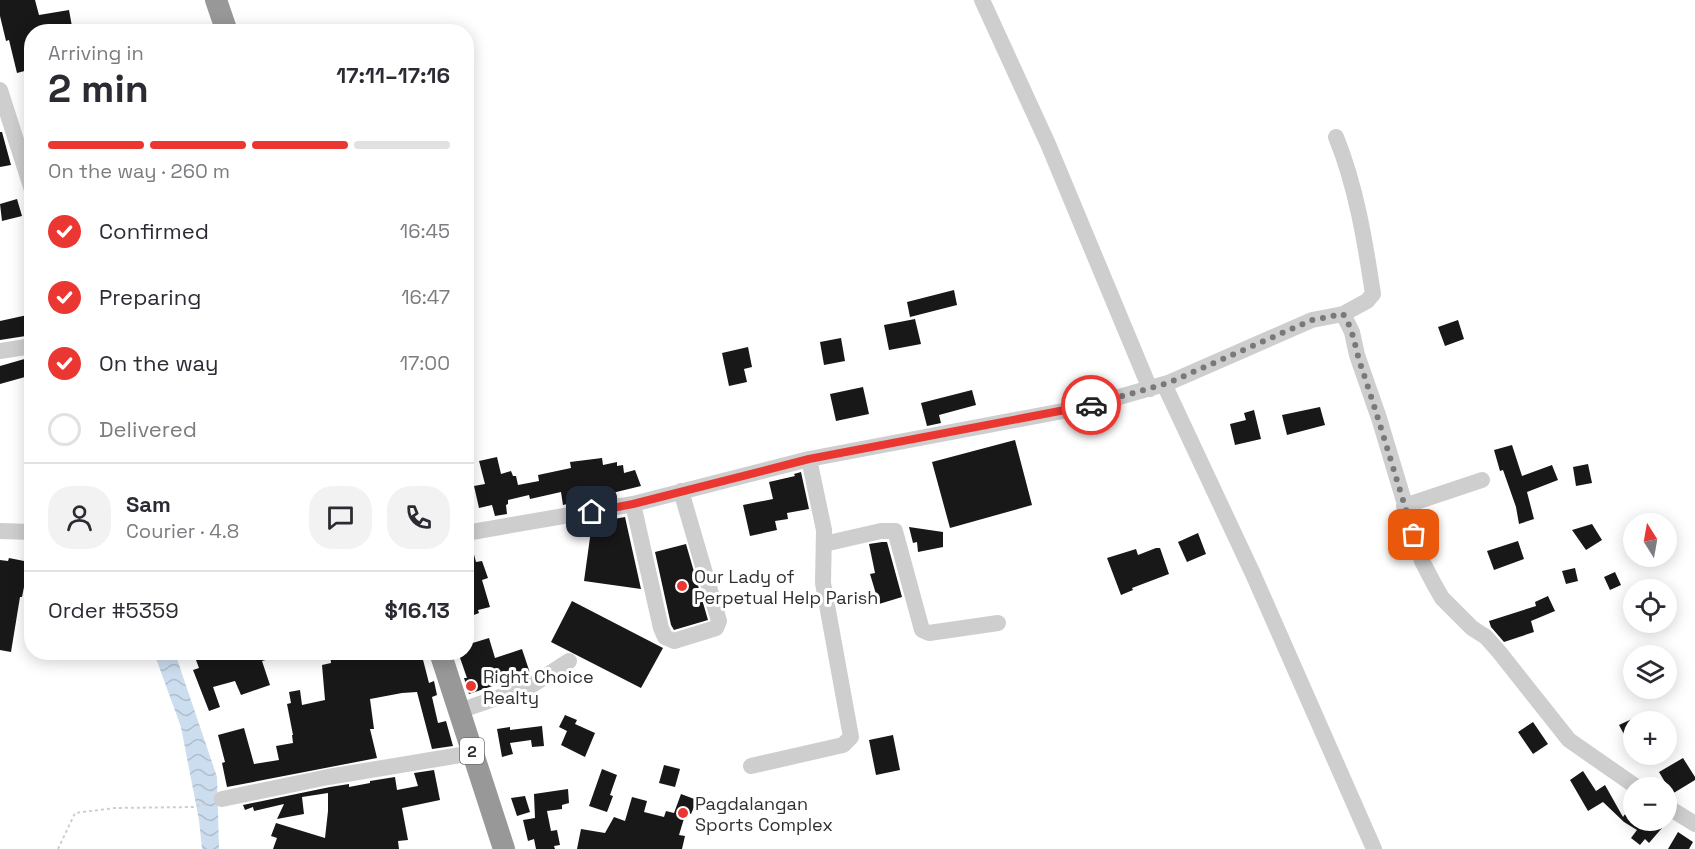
<!DOCTYPE html>
<meta charset="utf-8">
<style>
:root{--surface:#fff;--page:#f2f2f3;--text:#2b2b33;--muted:#7c7c81;--line:#e1e1e2;--accent:#eb3731}
body{margin:0;font-family:"Space Grotesk",sans-serif;background:var(--page);color:var(--text);height:100vh;display:flex;flex-direction:column;font-size:22px;white-space:nowrap}
*{box-sizing:border-box;margin:0}
p{font-size:20px;color:var(--muted)}
.icon{flex:none;width:33px;height:33px;fill:none;stroke:currentColor;stroke-width:2;stroke-linecap:round;stroke-linejoin:round}
.map{position:relative;flex:1;overflow:hidden}
.panel{position:absolute;left:24px;top:24px;width:450px;height:636px;display:flex;flex-direction:column;background:var(--surface);border-radius:24px;box-shadow:0 3px 15px #0003}
.panel>*{flex:none}
.needle{width:39px;rotate:349deg}
.buttons{position:absolute;left:1623px;top:513px;display:grid;gap:12px}
.buttons a{display:grid;place-items:center;width:54px;height:54px;border-radius:50%;background:var(--surface);box-shadow:0 3px 15px #0003;font-size:30px}
.pin{position:absolute;display:grid;place-items:center;width:51px;height:51px;color:#fff;margin:-26px;border-radius:12px;box-shadow:0 3px 9px #0006}
.courier{position:absolute;display:grid;place-items:center;width:60px;height:60px;margin:-30px;border:4px solid #eb3731;border-radius:50%;background:#fff;color:#222;box-shadow:0 2px 8px #0007}
.summary em{font-style:normal;font-weight:600}
.summary div{display:flex;flex-direction:column-reverse}
.summary{display:flex;align-items:center;justify-content:space-between;height:102px;padding:0 24px}
h1{font-size:39px;font-weight:600;line-height:45px}
.bar{display:grid;grid-template-columns:repeat(4,1fr);gap:9px 6px;align-content:center;height:72px;padding:0 24px}
.bar i{height:8px;border-radius:4px;background:var(--line)}
.bar .current{background:var(--accent)}
.bar p{grid-column:span 4}
.line{display:flex;align-items:center;gap:15px;padding:0 24px;border-top:2px solid var(--line)}
.line div{flex:1}
.round{display:grid;place-items:center;flex:none;width:63px;height:63px;border-radius:24px;background:var(--page)}
ol{padding:0 24px;list-style:none}
li{display:flex;align-items:center;gap:18px;height:66px}
li p{margin-inline-start:auto}
li .icon{padding:6px;border-radius:50%;background:var(--accent);color:#fff;stroke-width:4}
li:last-child{color:var(--muted)}
li i{width:33px;height:33px;border:3px solid var(--line);border-radius:50%}
.map>svg:first-child{display:block}
.water{fill:url(#water-waves)}
.building{fill:#181818}
.lines{fill:none;stroke-linecap:round;stroke-linejoin:round}
.path{stroke:#cecece;stroke-width:2;stroke-dasharray:3 3;stroke-linecap:butt}
.minor{stroke:#cecece;stroke-width:16}
.highway{stroke:#989898;stroke-width:22}
.done{stroke:#797979;stroke-width:6;stroke-dasharray:0 10.8}
.route{stroke:#eb3731;stroke-width:8}
.poi-dot{fill:#eb3731;stroke:#fff;stroke-width:2}
.labels{text-anchor:middle;dominant-baseline:central;stroke-width:6;stroke-linejoin:round;paint-order:stroke}
.shield{fill:#fff;stroke:#6f6f6f;stroke-width:1.5}
.shield-label{font-size:16px;font-weight:bold;fill:#313131}
.poi-label{font-size:18px;fill:#313131;stroke:#fff;text-anchor:start}
</style>
<div class="map">
<svg width="1695" height="849" viewBox="0 0 1695 849">
<defs>
<pattern id="water-waves" width="16" height="10" patternUnits="userSpaceOnUse" patternTransform="scale(1.5)"><rect width="16" height="10" fill="#cbddee"/><path d="M0 5q4-4 8 0t8 0" fill="none" stroke="#afbecd"/></pattern>
</defs>
<rect width="100%" height="100%" fill="#fff"/>
<path class="water" d="M 154,653 L 175,653 L 217,777 L 219,849 L 202,849 L 199,820 L 181,727 Z"/>
<path class="building" d="M 0,0 L 35,0 L 39,15 L 69,10 L 73,32 L 32,32 L 32,69 L 17,73 L 9,40 L 6,41 L 0,16 Z
M 0,132 L 2,132 L 11,165 L 0,167 Z
M 17,199 L 22,216 L 2,221 L 0,204 Z
M 954,290 L 957,305 L 910,317 L 907,302 Z
M 32,314 L 32,335 L 0,340 L 0,321 Z
M 915,319 L 921,344 L 889,350 L 884,325 Z
M 1458,320 L 1464,339 L 1445,346 L 1438,327 Z
M 841,338 L 845,361 L 824,365 L 820,342 Z
M 748,347 L 752,367 L 744,369 L 747,382 L 729,386 L 722,353 Z
M 28,358 L 32,375 L 0,384 L 0,366 Z
M 863,387 L 869,414 L 836,421 L 830,394 Z
M 972,390 L 976,405 L 939,415 L 941,423 L 927,426 L 921,403 Z
M 1320,407 L 1325,425 L 1287,435 L 1282,415 Z
M 1254,410 L 1261,439 L 1235,445 L 1230,424 L 1246,420 L 1244,413 Z
M 1015,440 L 1032,505 L 950,528 L 932,462 Z
M 1512,445 L 1522,476 L 1552,465 L 1558,480 L 1527,492 L 1534,519 L 1519,524 L 1516,507 L 1503,470 L 1500,471 L 1494,450 Z
M 497,457 L 501,474 L 511,471 L 513,476 L 516,476 L 518,485 L 539,481 L 538,475 L 571,468 L 570,462 L 602,458 L 603,465 L 617,462 L 617,466 L 623,465 L 624,473 L 635,470 L 641,486 L 563,505 L 561,492 L 530,499 L 529,495 L 508,500 L 508,504 L 506,505 L 507,514 L 495,516 L 492,505 L 479,508 L 474,486 L 485,484 L 479,461 Z
M 1588,464 L 1592,483 L 1576,486 L 1573,467 Z
M 801,472 L 809,509 L 787,513 L 788,519 L 775,521 L 777,530 L 750,536 L 743,505 L 773,499 L 769,482 L 795,476 L 794,474 Z
M 625,517 L 641,589 L 584,581 L 592,523 Z
M 1592,524 L 1602,540 L 1586,550 L 1572,530 Z
M 909,527 L 943,532 L 943,547 L 918,552 L 917,542 L 913,543 Z
M 1198,533 L 1206,554 L 1187,562 L 1178,542 Z
M 1518,541 L 1524,559 L 1494,570 L 1487,551 Z
M 882,542 L 887,542 L 902,597 L 879,604 L 870,574 L 875,573 L 869,544 Z
M 466,543 L 471,543 L 476,562 L 482,561 L 488,578 L 482,580 L 490,607 L 478,610 L 479,613 L 466,618 Z
M 686,544 L 708,620 L 674,630 L 671,625 L 655,552 Z
M 1156,548 L 1160,548 L 1169,574 L 1132,588 L 1133,590 L 1121,595 L 1107,558 L 1136,549 L 1138,555 Z
M 9,558 L 29,562 L 22,597 L 20,597 L 11,652 L 0,650 L 0,560 L 8,561 Z
M 1575,568 L 1578,581 L 1566,584 L 1562,571 Z
M 1615,572 L 1621,585 L 1610,590 L 1604,577 Z
M 1548,596 L 1555,611 L 1531,621 L 1534,632 L 1504,642 L 1491,627 L 1489,621 L 1536,606 L 1535,602 Z
M 572,601 L 663,648 L 641,688 L 551,642 Z
M 489,638 L 495,658 L 522,649 L 530,673 L 469,694 L 464,678 L 467,678 L 458,652 L 466,652 L 466,645 Z
M 219,652 L 280,652 L 280,656 L 262,661 L 270,685 L 241,695 L 235,681 L 213,687 L 220,707 L 209,711 L 193,670 L 199,668 L 196,660 Z
M 330,652 L 421,652 L 429,683 L 434,681 L 437,695 L 432,697 L 438,723 L 446,721 L 453,746 L 432,749 L 417,692 L 402,693 L 370,699 L 374,729 L 370,729 L 377,758 L 227,787 L 222,763 L 225,762 L 218,735 L 244,728 L 254,764 L 279,760 L 276,746 L 293,743 L 292,735 L 293,735 L 287,704 L 291,703 L 289,692 L 300,690 L 302,705 L 325,700 L 322,665 L 331,663 Z
M 565,715 L 577,720 L 575,724 L 595,733 L 585,757 L 561,745 L 567,731 L 559,727 Z
M 1634,718 L 1634,753 L 1619,725 Z
M 1533,722 L 1548,744 L 1533,754 L 1518,732 Z
M 542,726 L 544,746 L 532,747 L 531,740 L 510,743 L 513,754 L 502,757 L 497,729 L 510,727 L 510,730 Z
M 893,735 L 900,770 L 876,775 L 869,740 Z
M 1683,758 L 1695,777 L 1695,780 L 1672,794 L 1659,772 Z
M 664,765 L 680,769 L 675,787 L 659,783 Z
M 602,769 L 617,775 L 610,795 L 613,796 L 607,812 L 589,806 Z
M 434,770 L 440,800 L 402,808 L 408,840 L 398,841 L 399,849 L 273,849 L 277,838 L 271,836 L 276,823 L 325,838 L 328,811 L 328,793 L 302,797 L 304,814 L 277,819 L 284,804 L 254,811 L 253,807 L 245,810 L 243,805 L 330,787 L 349,784 L 349,787 L 370,783 L 370,781 L 395,777 L 397,790 L 418,786 L 414,773 Z
M 1583,771 L 1596,791 L 1605,785 L 1623,817 L 1634,801 L 1634,820 L 1653,820 L 1662,828 L 1649,843 L 1645,839 L 1640,845 L 1631,838 L 1637,830 L 1624,822 L 1603,802 L 1588,811 L 1570,780 Z
M 568,789 L 569,803 L 562,805 L 562,809 L 547,811 L 551,831 L 557,830 L 560,845 L 554,846 L 555,849 L 536,849 L 534,839 L 528,841 L 523,820 L 535,818 L 534,794 Z
M 681,794 L 697,800 L 691,814 L 686,812 L 679,835 L 685,836 L 682,849 L 577,849 L 581,829 L 605,833 L 614,817 L 625,821 L 632,797 L 647,801 L 644,812 L 664,817 L 666,811 L 674,813 Z
M 525,796 L 530,812 L 517,816 L 511,798 Z
M 1678,832 L 1693,842 L 1689,849 L 1668,849 Z"/>
<g class="lines">
<path class="path" d="M 58,849 L 75,813 L 115,808 L 193,807 L 208,803"/>
<path class="minor" d="M 982,0 L 1048,144 L 1150,389
M 0,90 L 32,190
M 1343,314 L 1352,332 L 1357,355 L 1379,418 L 1422,561 L 1434,584 L 1442,598 L 1472,628 L 1486,637 L 1500,653 L 1569,740 L 1638,788
M 0,351 L 32,346
M 1164,384 L 1253,574 L 1374,849
M 633,504 L 661,628 L 665,637 L 674,641 L 716,628 L 719,621 L 681,491
M 1404,506 L 1482,480
M 0,531 L 32,532
M 466,533 L 633,504 L 809,459 L 1084,407 L 1168,383 L 1312,320 L 1343,314 L 1367,301 L 1373,294 C 1365,241 1356,186 1336,137
M 824,544 L 881,531 L 895,531 L 922,630 L 929,633 L 998,623
M 459,711 L 529,687 L 569,661
M 751,766 L 843,745 L 851,737 L 823,583 L 824,530 L 809,459
M 222,799 L 328,777 L 473,753
M 1666,806 L 1695,824"/>
<path class="highway" d="M 216,0 L 227,32
M 440,652 L 504,849"/>
</g>
<g class="lines">
<path class="done" d="M 1091,405 L 1168,383 L 1312,320 L 1343,314 C 1354,330 1355,349 1361,366 C 1380,422 1396,479 1414,535"/>
<path class="route" d="M 592,512 L 633,504 L 809,459 L 1091,405"/>
</g>
<g class="poi-dot">
<circle cx="682" cy="586" r="6"/>
<circle cx="471" cy="686" r="6"/>
<circle cx="683" cy="813" r="6"/>
</g>
<g class="labels">
<rect class="shield" x="460" y="738" width="24" height="26" rx="4.5"/>
<g class="shield-label">
<text x="472" y="751">2</text>
</g>
<g class="poi-label">
<text x="694" y="576">Our Lady of<tspan x="694" dy="21">Perpetual Help Parish</tspan></text>
<text x="483" y="676">Right Choice<tspan x="483" dy="21">Realty</tspan></text>
<text x="695" y="803">Pagdalangan<tspan x="695" dy="21">Sports Complex</tspan></text>
</g>
</g>
</svg>
<div class="buttons">
<a><svg class="needle" viewBox="-14 -14 28 28"><path d="M0-13l5 13h-10z" fill="#e53935"/><path d="M0 13l5-13h-10z" fill="#7c7c81"/></svg></a>
<a><svg class="icon" aria-label="locate" viewBox="0 0 24 24"><circle cx="12" cy="12" r="6"/><path d="M12 2v4M12 18v4M2 12h4M18 12h4"/></svg></a>
<a><svg class="icon" aria-label="layers" viewBox="0 0 24 24"><path d="M12 4l9 5-9 5-9-5zM3 14l9 5 9-5"/></svg></a>
<a>+</a>
<a>−</a>
</div>
<div class="pin" style="left:1414px;top:535px;background:#ea580c"><svg class="icon" aria-label="bag" viewBox="0 0 24 24"><path d="M5 8h14l-1 12H6zM9 8a3 3 0 0 1 6 0"/></svg></div>
<div class="pin" style="left:592px;top:512px;background:#1f2937"><svg class="icon" aria-label="home" viewBox="0 0 24 24"><path d="M3 11l9-7 9 7M6 9v11h12V9"/></svg></div>
<div class="courier" style="left:1091px;top:405px"><svg class="icon" aria-label="car" viewBox="0 0 24 24"><path d="M5 17H2v-5l4-1 3-4h7l3 4 3 1v5h-3M9 17h6M6 11h13"/><circle cx="7" cy="17" r="2"/><circle cx="17" cy="17" r="2"/></svg></div>
<section class="panel">
<div class="summary"><div><h1>2 min</h1><p>Arriving in</p></div><em>17:11–17:16</em></div>
<div class="bar"><i class="current"></i><i class="current"></i><i class="current"></i><i></i><p>On the way · 260 m</p></div>
<ol>
<li><svg class="icon" aria-label="check" viewBox="0 0 24 24"><path d="M5 12l5 5 9-10"/></svg>Confirmed<p>16:45</p></li>
<li><svg class="icon" aria-label="check" viewBox="0 0 24 24"><path d="M5 12l5 5 9-10"/></svg>Preparing<p>16:47</p></li>
<li><svg class="icon" aria-label="check" viewBox="0 0 24 24"><path d="M5 12l5 5 9-10"/></svg>On the way<p>17:00</p></li>
<li><i></i>Delivered</li>
</ol>
<div class="line" style="height:108px"><a class="round"><svg class="icon" aria-label="person" viewBox="0 0 24 24"><circle cx="12" cy="8" r="4"/><path d="M4 21q1-7 8-7t8 7"/></svg></a><div><b>Sam</b><p>Courier · 4.8</p></div><a class="round"><svg class="icon" aria-label="chat" viewBox="0 0 24 24"><path d="M4 5h16v11H9l-5 4z"/></svg></a><a class="round"><svg class="icon" aria-label="phone" viewBox="0 0 24 24"><path d="M5 4h4l2 5-3 2q2 4 5 5l2-3 5 2v4C11 20 4 13 5 4z"/></svg></a></div>
<div class="line" style="height:78px"><div>Order #5359</div><b>$16.13</b></div>
</section>
</div>
